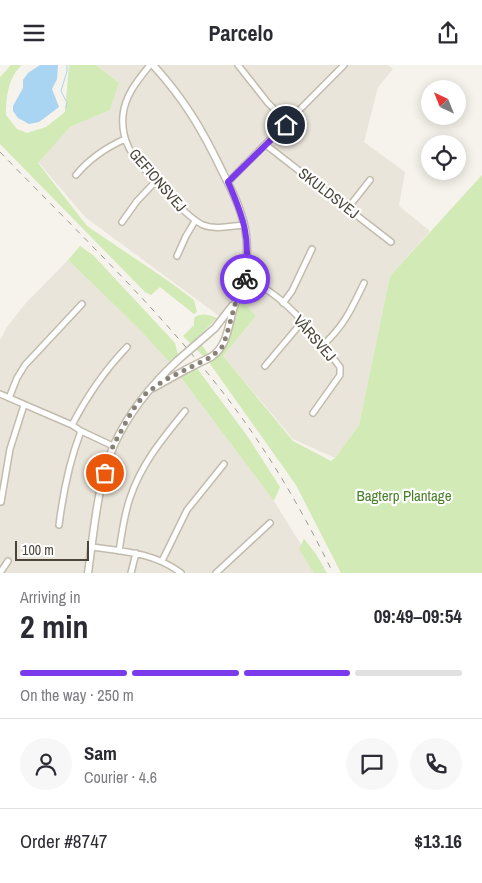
<!DOCTYPE html>
<meta charset="utf-8">
<style>
:root{--surface:#fff;--page:#f7f7f7;--text:#2b2b33;--muted:#7c7c81;--line:#e1e1e2;--accent:#7c3aed}
body{margin:0;font-family:"Archivo Narrow",sans-serif;background:var(--page);color:var(--text);height:100vh;display:flex;flex-direction:column;font-size:19px;white-space:nowrap}
*{box-sizing:border-box;margin:0}
p{font-size:16px;color:var(--muted)}
.icon{flex:none;width:28px;height:28px;fill:none;stroke:currentColor;stroke-width:2;stroke-linecap:round;stroke-linejoin:round}
.map{position:relative;height:508px;overflow:hidden}
.drawer{display:flex;flex-direction:column;background:var(--surface);flex:1}
.drawer>*{flex:none}
.needle{width:32px;rotate:317deg}
.controls{position:absolute;left:421px;top:15px;display:grid;gap:10px}
.controls a{display:grid;place-items:center;width:45px;height:45px;border-radius:50%;background:var(--surface);box-shadow:0 2px 12px #0003;font-size:25px}
.scale{position:absolute;left:15px;bottom:12px;width:74px;box-sizing:border-box;padding-left:5px;border:2px solid #4b4439;border-top:0;font-size:14px;line-height:18px;white-space:nowrap;color:#4b4439;-webkit-text-stroke:4px #fff;paint-order:stroke}
.pin{position:absolute;display:grid;place-items:center;width:42px;height:42px;color:#fff;margin:-21px;border:2px solid #fff;border-radius:50%;box-shadow:0 1px 5px #0007}
.courier{position:absolute;display:grid;place-items:center;width:50px;height:50px;margin:-25px;border:4px solid #7c3aed;border-radius:50%;background:#fff;color:#222;box-shadow:0 1px 6px #0007}
.overview em{font-style:normal;font-weight:700}
.overview div{display:flex;flex-direction:column-reverse}
.overview{display:flex;align-items:center;justify-content:space-between;height:85px;padding:0 20px}
h1{font-size:32px;font-weight:700;line-height:38px}
.bar{display:grid;grid-template-columns:repeat(4,1fr);gap:8px 5px;align-content:center;height:60px;padding:0 20px}
.bar i{height:6px;border-radius:4px;background:var(--line)}
.bar .on{background:var(--accent)}
.bar p{grid-column:span 4}
.line{display:flex;align-items:center;gap:12px;padding:0 20px;border-top:1px solid var(--line)}
.line div{flex:1}
.round{display:grid;place-items:center;flex:none;width:52px;height:52px;border-radius:26px;background:var(--page)}
header{display:flex;justify-content:space-between;align-items:center;height:65px;padding:0 20px;background:var(--surface);font-size:22px;font-weight:700}
.map>svg:first-child{display:block}
.residential{fill:#eae5da}
.green{fill:#d2eab5}
.water{fill:#a9d4f2}
.lines{fill:none;stroke-linecap:round;stroke-linejoin:round}
.stream{stroke:#a9d4f2;stroke-width:1}
.minor-casing{stroke:#c2bbae;stroke-width:8}
.tertiary-casing{stroke:#c2bbae;stroke-width:9}
.minor{stroke:#fff;stroke-width:5}
.tertiary{stroke:#fff;stroke-width:6}
.rail{stroke:#9a9a9a;stroke-width:1;stroke-dasharray:6 6;stroke-linecap:butt}
.tertiary-bridge-casing{stroke:#c2bbae;stroke-width:9;stroke-linecap:butt}
.tertiary-bridge{stroke:#fff;stroke-width:6}
.done{stroke:#878178;stroke-width:5;stroke-dasharray:0 9}
.route{stroke:#7c3aed;stroke-width:6}
.labels{text-anchor:middle;dominant-baseline:central;stroke-width:4.5;stroke-linejoin:round;paint-order:stroke}
.street-label{font-size:15px;fill:#4b4439;stroke:#fff}
.park-label{font-size:15px;fill:#4a7f2a;stroke:#fff}
</style>
<header><svg class="icon" aria-label="menu" viewBox="0 0 24 24"><path d="M4 6h16M4 12h16M4 18h16"/></svg>Parcelo<svg class="icon" aria-label="share" viewBox="0 0 24 24"><path d="M12 15V3M7 8l5-5 5 5M5 13v7h14v-7"/></svg></header>
<div class="map">
<svg width="482" height="508" viewBox="0 0 482 508">
<rect width="100%" height="100%" fill="#f6f3ec"/>
<path class="residential" d="M 96,0 L 388,0 L 393,4 L 378,22 L 364,77 L 405,107 L 399,141 L 430,166 L 390,211 L 359,360 L 335,393 L 293,374 L 223,291 L 256,251 L 241,235 L 219,251 L 85,152 L 38,97 L 70,62 L 110,45 L 119,18 Z
M 68,195 L 141,266 L 169,297 L 274,436 L 310,494 L 316,508 L 0,508 L 0,275 L 7,262 L 25,239 Z"/>
<path class="green" d="M 11,0 L 22,0 C 8,12 6,33 6,50 L 17,64 L 27,68 L 46,62 L 65,47 L 69,0 L 96,0 L 119,18 L 110,45 L 70,62 L 38,98 L 87,161 L 167,215 L 194,235 L 197,247 L 194,249 L 160,222 L 151,230 L 145,227 L 0,79 L 0,12 Z
M 482,110 L 482,508 L 341,508 L 296,420 L 208,296 L 183,271 L 194,260 L 194,253 C 201,247 209,250 217,253 L 197,273 L 211,293 L 219,289 L 235,244 L 243,237 L 256,251 L 223,291 L 293,376 L 331,396 L 335,393 L 359,360 L 390,211 Z
M 80,181 L 93,190 L 175,278 L 178,290 L 169,297 L 141,266 L 68,195 Z
M 196,302 L 248,372 L 280,422 L 274,436 L 179,310 Z
M 304,474 L 316,489 L 327,508 L 314,508 L 299,484 Z"/>
<path class="water" d="M 40,0 L 58,0 L 57,14 L 52,24 L 59,42 L 39,57 L 29,59 L 18,53 L 13,46 L 13,41 L 23,23 L 23,15 L 28,8 Z"/>
<g class="lines">
<path class="stream" d="M 66,36 L 61,26 L 67,6 L 67,0
M 66,43 L 67,38"/>
<defs>
<path id="minor" d="M 150,0 C 138,15 125,30 123,50 C 122,61 124,73 129,83 C 137,99 187,153 203,160 C 216,165 231,161 244,160
M 238,0 L 268,38 L 282,52
M 266,80 L 391,177
M 76,110 C 90,93 105,83 125,74
M 228,117 L 344,0
M 348,143 L 370,115
M 122,157 L 137,136 L 156,116
M 177,191 L 186,171 L 195,156
M 244,215 C 250,218 257,219 262,222 C 289,236 322,278 340,302 L 340,310 L 313,348
M 283,238 L 292,226 L 312,184
M 323,280 C 344,261 352,243 364,218
M 265,301 L 302,257
M 0,329 L 72,360 L 81,366 L 113,381
M 9,333 L 17,313 L 25,300 L 82,239
M 72,360 C 87,331 104,306 127,282
M 1,437 L 10,384 L 24,340
M 59,460 C 63,428 69,397 81,366
M 92,482 C 123,486 155,488 181,508
M 119,486 C 122,468 124,450 130,433 C 141,399 163,373 185,346
M 162,496 L 187,445 L 224,399
M 0,508 L 8,496
M 131,508 L 136,488
M 216,508 L 270,458"/>
<path id="tertiary" d="M 153,0 C 185,35 203,66 223,108 C 235,131 247,156 247,183 C 247,194 247,207 244,217 C 240,227 236,235 233,245 C 228,262 227,282 211,292
M 200,276 L 215,263 L 232,241
M 153,323 L 187,304
M 88,508 C 94,466 97,420 114,380 C 129,347 151,320 178,295"/>
</defs>
<use href="#minor" class="minor-casing"/>
<use href="#tertiary" class="tertiary-casing"/>
<use href="#minor" class="minor"/>
<use href="#tertiary" class="tertiary"/>
<path class="rail" d="M 0,87 C 84,174 178,262 247,360 C 280,407 308,457 333,508"/>
<defs>
<path id="tertiary-bridge" d="M 178,295 L 200,276
M 187,304 L 211,292"/>
</defs>
<use href="#tertiary-bridge" class="tertiary-bridge-casing"/>
<use href="#tertiary-bridge" class="tertiary-bridge"/>
</g>
<g class="lines">
<path class="done" d="M 105,408 L 113,381 L 132,346 L 144,330 L 163,316 L 211,292 L 222,282 L 226,272 L 236,236 L 245,214"/>
<path class="route" d="M 245,214 C 251,174 244,153 228,117 L 286,60"/>
</g>
<g class="labels">
<g class="street-label">
<text transform="translate(158 115) rotate(49)">GEFIONSVEJ</text>
<text transform="translate(329 128) rotate(38)">SKULDSVEJ</text>
<text transform="translate(315 273) rotate(49)">VÅRSVEJ</text>
</g>
<g class="park-label">
<text x="404" y="430">Bagterp Plantage</text>
</g>
</g>
</svg>
<div class="controls">
<a><svg class="needle" viewBox="-14 -14 28 28"><path d="M0-13l5 13h-10z" fill="#e53935"/><path d="M0 13l5-13h-10z" fill="#7c7c81"/></svg></a>
<a><svg class="icon" aria-label="locate" viewBox="0 0 24 24"><circle cx="12" cy="12" r="6"/><path d="M12 2v4M12 18v4M2 12h4M18 12h4"/></svg></a>
</div>
<div class="scale">100 m</div>
<div class="pin" style="left:105px;top:408px;background:#ea580c"><svg class="icon" aria-label="bag" viewBox="0 0 24 24"><path d="M5 8h14l-1 12H6zM9 8a3 3 0 0 1 6 0"/></svg></div>
<div class="pin" style="left:286px;top:60px;background:#1f2937"><svg class="icon" aria-label="home" viewBox="0 0 24 24"><path d="M3 11l9-7 9 7M6 9v11h12V9"/></svg></div>
<div class="courier" style="left:245px;top:214px"><svg class="icon" aria-label="bike" viewBox="0 0 24 24"><circle cx="6" cy="16" r="4"/><circle cx="18" cy="16" r="4"/><path d="M6 16l4-8h5l3 8M10 8l3 8H6M13 5h3"/></svg></div>
</div>
<section class="drawer">
<div class="overview"><div><h1>2 min</h1><p>Arriving in</p></div><em>09:49–09:54</em></div>
<div class="bar"><i class="on"></i><i class="on"></i><i class="on"></i><i></i><p>On the way · 250 m</p></div>
<div class="line" style="height:90px"><a class="round"><svg class="icon" aria-label="person" viewBox="0 0 24 24"><circle cx="12" cy="8" r="4"/><path d="M4 21q1-7 8-7t8 7"/></svg></a><div><b>Sam</b><p>Courier · 4.6</p></div><a class="round"><svg class="icon" aria-label="chat" viewBox="0 0 24 24"><path d="M4 5h16v11H9l-5 4z"/></svg></a><a class="round"><svg class="icon" aria-label="phone" viewBox="0 0 24 24"><path d="M5 4h4l2 5-3 2q2 4 5 5l2-3 5 2v4C11 20 4 13 5 4z"/></svg></a></div>
<div class="line" style="height:65px"><div>Order #8747</div><b>$13.16</b></div>
</section>
